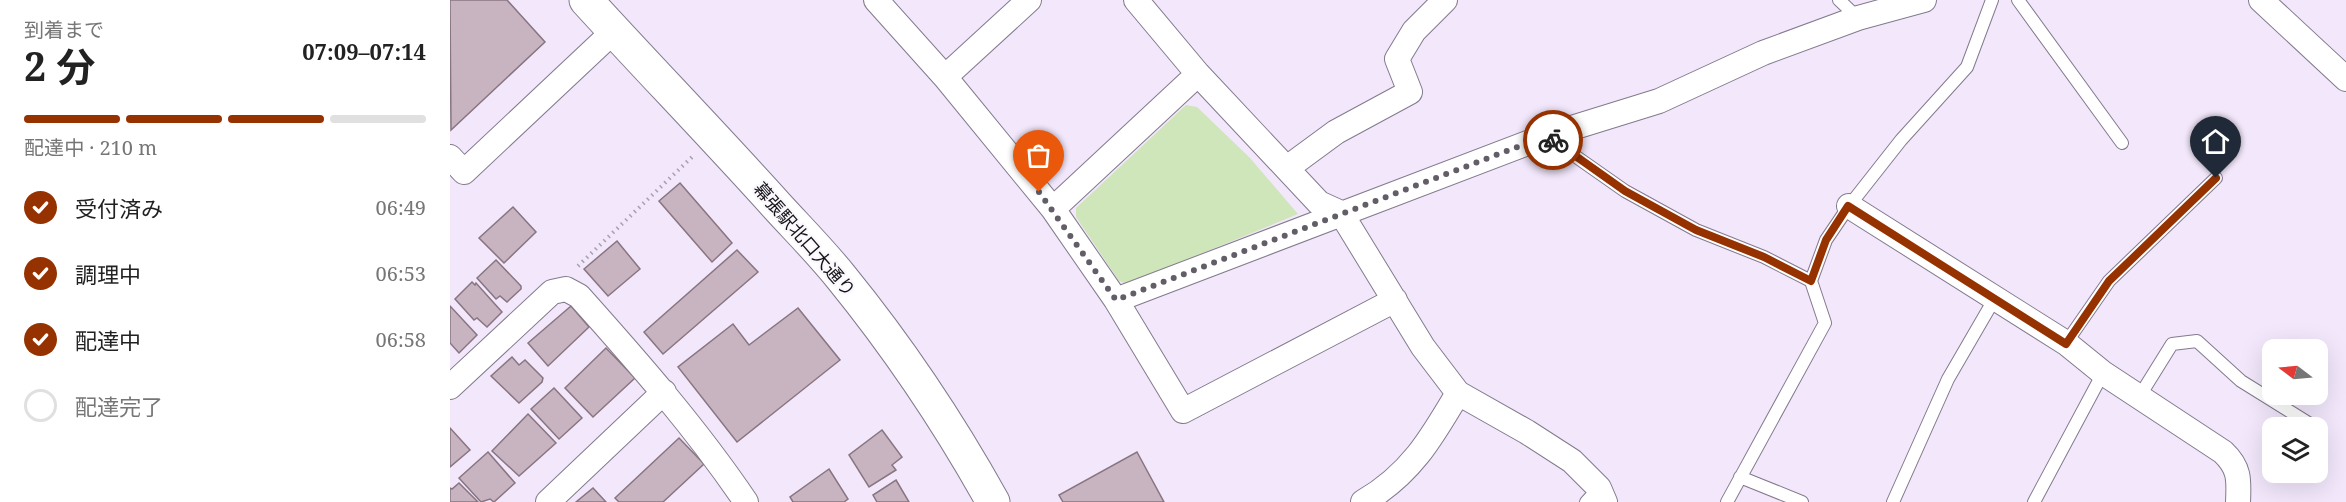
<!DOCTYPE html>
<html lang="ja">
<meta charset="utf-8">
<style>
:root{--surface:#fff;--page:#f6f6f6;--text:#222;--muted:#767676;--line:#e0e0e0;--accent:#963200}
body{margin:0;font-family:"Noto Serif","Noto Sans JP",serif;background:var(--page);color:var(--text);height:100vh;display:flex;flex-direction:column;font-size:22px;white-space:nowrap}
*{box-sizing:border-box;margin:0}
p{font-size:20px;color:var(--muted)}
.icon{flex:none;width:33px;height:33px;fill:none;stroke:currentColor;stroke-width:2;stroke-linecap:round;stroke-linejoin:round}
.map{position:relative;flex:1;overflow:hidden}
.sheet{display:flex;flex-direction:column;background:var(--surface);width:450px}
.sheet>*{flex:none}
.needle{width:39px;rotate:286deg}
.tools{position:absolute;left:1812px;top:339px;display:grid;gap:12px}
.tools a{display:grid;place-items:center;width:66px;height:66px;border-radius:12px;background:var(--surface);box-shadow:0 6px 24px #0002;font-size:30px}
.pin{position:absolute;display:grid;place-items:center;width:51px;height:51px;color:#fff;margin:-62px -26px;border-radius:50% 50% 50% 0;rotate:-45deg;box-shadow:0 0 6px #0007}
.pin .icon{rotate:45deg}
.courier{position:absolute;display:grid;place-items:center;width:60px;height:60px;margin:-30px;border:4px solid #963200;border-radius:50%;background:#fff;color:#222;box-shadow:0 2px 8px #0007}
.overview em{font-style:normal;font-weight:700}
.overview div{display:flex;flex-direction:column-reverse}
.overview{display:flex;align-items:center;justify-content:space-between;height:102px;padding:0 24px}
h1{font-size:39px;font-weight:700;line-height:45px}
.bar{display:grid;grid-template-columns:repeat(4,1fr);gap:9px 6px;align-content:center;height:72px;padding:0 24px}
.bar i{height:8px;border-radius:4px;background:var(--line)}
.bar .on{background:var(--accent)}
.bar p{grid-column:span 4}
ol{padding:0 24px;list-style:none}
li{display:flex;align-items:center;gap:18px;height:66px}
li p{margin-inline-start:auto}
li .icon{padding:6px;border-radius:50%;background:var(--accent);color:#fff;stroke-width:4}
li:last-child{color:var(--muted)}
li i{width:33px;height:33px;border:3px solid var(--line);border-radius:50%}
main{display:flex;flex:1;min-height:0}
.map>svg:first-child{display:block}
.green{fill:#cee6ba}
.building{fill:#c8b4c1;stroke:#887581;stroke-width:1.5}
.lines{fill:none;stroke-linecap:round;stroke-linejoin:round}
.lane-casing{stroke:#837a8c;stroke-width:14}
.street-casing{stroke:#837a8c;stroke-width:26}
.secondary-casing{stroke:#837a8c;stroke-width:35}
.path{stroke:#a9a1b0;stroke-width:4;stroke-dasharray:1.5 4.5;stroke-linecap:butt}
.lane{stroke:#fff;stroke-width:12}
.street{stroke:#fff;stroke-width:24}
.secondary{stroke:#fff;stroke-width:33}
.done{stroke:#625d67;stroke-width:6;stroke-dasharray:0 10.8}
.route{stroke:#963200;stroke-width:8}
.labels{text-anchor:middle;dominant-baseline:central;stroke-width:4.5;stroke-linejoin:round;paint-order:stroke}
.street-label{font-size:18px;fill:#151218;stroke:#faf8fc}
</style>
<main>
<section class="sheet">
<div class="overview"><div><h1>2 分</h1><p>到着まで</p></div><em>07:09–07:14</em></div>
<div class="bar"><i class="on"></i><i class="on"></i><i class="on"></i><i></i><p>配達中 · 210 m</p></div>
<ol>
<li><svg class="icon" aria-label="check" viewBox="0 0 24 24"><path d="M5 12l5 5 9-10"/></svg>受付済み<p>06:49</p></li>
<li><svg class="icon" aria-label="check" viewBox="0 0 24 24"><path d="M5 12l5 5 9-10"/></svg>調理中<p>06:53</p></li>
<li><svg class="icon" aria-label="check" viewBox="0 0 24 24"><path d="M5 12l5 5 9-10"/></svg>配達中<p>06:58</p></li>
<li><i></i>配達完了</li>
</ol>
</section>
<div class="map">
<svg width="1896" height="502" viewBox="0 0 1896 502">
<rect width="100%" height="100%" fill="#f2e7fb"/>
<path class="green" d="M 736,105 L 747,107 L 800,158 L 848,214 L 677,284 L 669,281 L 626,217 L 626,208 Z"/>
<path class="building" d="M 0,0 L 57,0 L 95,42 L 1,130 Z
M 230,183 L 282,243 L 262,262 L 209,201 Z
M 63,207 L 86,232 L 54,263 L 29,238 Z
M 167,241 L 190,269 L 158,296 L 134,269 Z
M 287,250 L 308,272 L 213,354 L 194,332 Z
M 46,260 L 71,286 L 71,289 L 57,302 L 50,296 L 46,299 L 27,278 Z
M 22,282 L 25,285 L 26,283 L 52,312 L 37,327 L 27,318 L 24,320 L 5,299 Z
M 0,306 L 27,335 L 9,353 L 0,343 Z
M 121,306 L 139,327 L 98,366 L 78,343 Z
M 348,308 L 390,360 L 287,442 L 228,367 L 283,324 L 299,345 Z
M 156,348 L 185,378 L 143,417 L 115,388 Z
M 62,357 L 69,365 L 75,360 L 93,378 L 92,382 L 69,403 L 41,376 Z
M 104,388 L 132,418 L 109,439 L 81,409 Z
M 78,414 L 106,443 L 69,476 L 42,451 Z
M 0,428 L 20,450 L 0,467 Z
M 432,430 L 452,457 L 442,465 L 446,470 L 419,487 L 399,455 Z
M 229,438 L 254,464 L 213,502 L 169,502 L 165,498 Z
M 38,452 L 65,483 L 44,502 L 40,499 L 31,502 L 9,478 Z
M 687,452 L 714,502 L 613,502 L 609,495 Z
M 379,469 L 398,499 L 394,502 L 343,502 L 340,497 Z
M 446,480 L 459,502 L 427,502 L 423,495 Z
M 9,483 L 28,502 L 0,502 L 0,488 L 2,489 Z
M 143,488 L 156,502 L 126,502 Z"/>
<g class="lines">
<defs>
<path id="lane" d="M 1389,0 L 1408,18
M 1568,0 L 1672,143
M 1098,137 L 1175,191 L 1246,230 L 1314,257 L 1361,281
M 1616,343 L 1659,281 L 1766,178
M 1689,397 L 1722,344 L 1747,341 L 1791,381 L 1860,424
M 1290,477 L 1352,502
M 1136,502 L 1149,488
M 1277,502 L 1375,323 L 1361,281 L 1376,240 L 1399,206 L 1451,140 L 1517,67 L 1542,0
M 1443,502 L 1498,379 L 1545,298
M 1584,502 L 1653,373"/>
<path id="street" d="M 426,0 L 495,77 L 579,0
M 686,0 L 748,74 L 869,203 L 891,213 L 973,347 L 1008,393 L 1077,432 L 1122,461 L 1149,488 L 1155,502
M 1811,0 L 1896,79
M 495,77 L 603,209 L 666,300 L 733,411 L 945,300
M 0,157 L 14,172 L 164,31
M 837,168 L 886,132 L 960,92 L 947,59 L 964,31 L 995,0
M 1399,206 L 1616,343 L 1653,373 L 1773,452 C 1790,468 1789,480 1788,502
M 603,209 L 748,74
M 666,300 L 1096,136 L 1209,101 L 1313,53 L 1408,18 L 1474,0
M 0,387 L 102,292 L 116,289 L 129,296 C 188,362 246,428 296,502
M 98,502 L 214,392
M 913,502 C 960,475 981,439 1008,393"/>
<path id="secondary" d="M 136,0 C 199,69 264,136 327,206 C 348,229 371,252 391,277 C 448,347 499,423 543,502"/>
</defs>
<use href="#lane" class="lane-casing"/>
<use href="#street" class="street-casing"/>
<use href="#secondary" class="secondary-casing"/>
<path class="path" d="M 128,266 L 242,157"/>
<use href="#lane" class="lane"/>
<use href="#street" class="street"/>
<use href="#secondary" class="secondary"/>
</g>
<g class="lines">
<path class="done" d="M 589,192 L 666,300 L 1096,136 L 1103,140"/>
<path class="route" d="M 1103,140 L 1175,191 L 1246,230 L 1314,257 L 1361,281 L 1376,240 L 1398,206 L 1616,344 L 1659,281 L 1766,178"/>
</g>
<g class="labels">
<g class="street-label">
<text transform="translate(355 239) rotate(49)">幕張駅北口大通り</text>
</g>
</g>
</svg>
<div class="tools">
<a><svg class="needle" viewBox="-14 -14 28 28"><path d="M0-13l5 13h-10z" fill="#e53935"/><path d="M0 13l5-13h-10z" fill="#767676"/></svg></a>
<a><svg class="icon" aria-label="layers" viewBox="0 0 24 24"><path d="M12 4l9 5-9 5-9-5zM3 14l9 5 9-5"/></svg></a>
</div>
<div class="pin" style="left:589px;top:192px;background:#ea580c"><svg class="icon" aria-label="bag" viewBox="0 0 24 24"><path d="M5 8h14l-1 12H6zM9 8a3 3 0 0 1 6 0"/></svg></div>
<div class="pin" style="left:1766px;top:178px;background:#1f2937"><svg class="icon" aria-label="home" viewBox="0 0 24 24"><path d="M3 11l9-7 9 7M6 9v11h12V9"/></svg></div>
<div class="courier" style="left:1103px;top:140px"><svg class="icon" aria-label="bike" viewBox="0 0 24 24"><circle cx="6" cy="16" r="4"/><circle cx="18" cy="16" r="4"/><path d="M6 16l4-8h5l3 8M10 8l3 8H6M13 5h3"/></svg></div>
</div>
</main>
